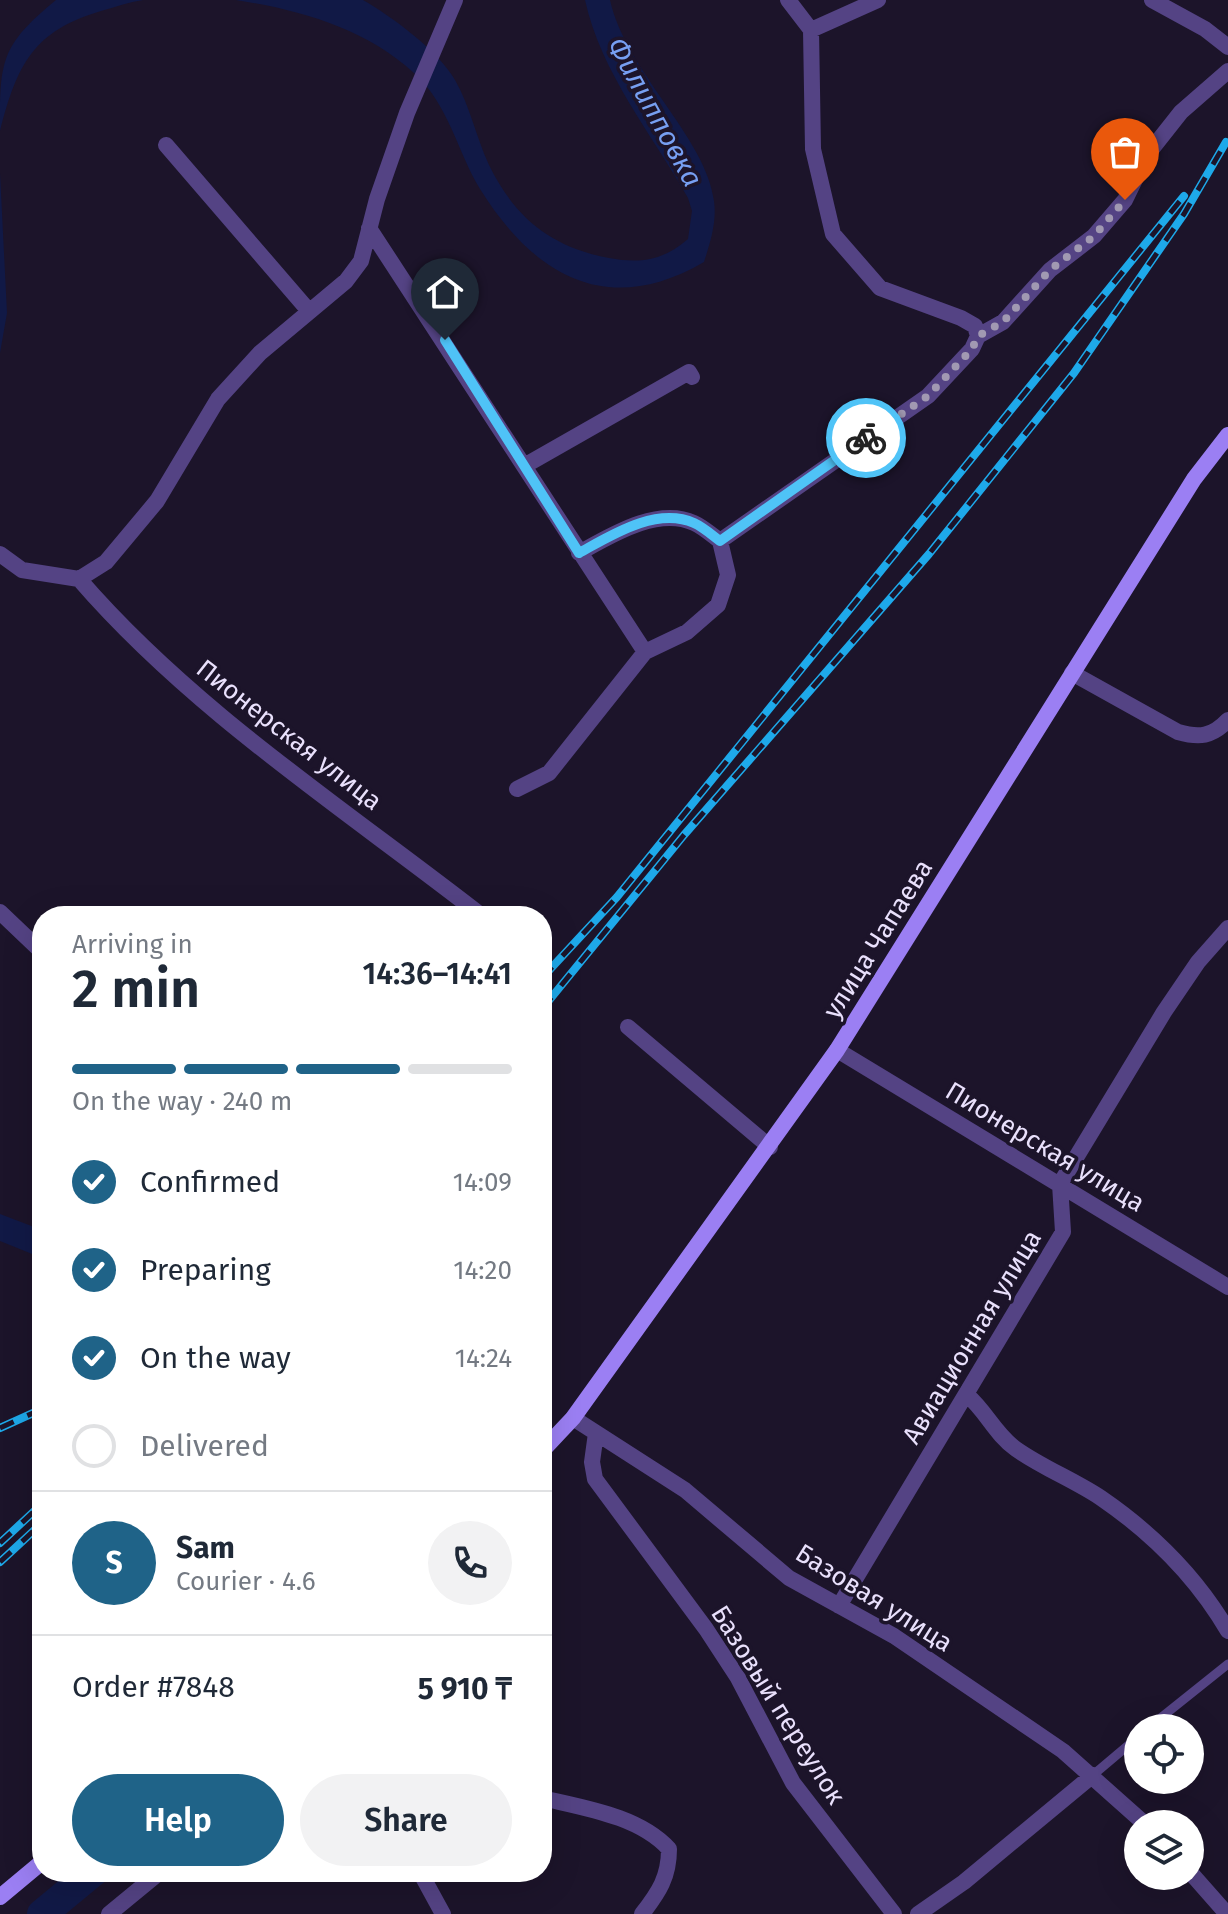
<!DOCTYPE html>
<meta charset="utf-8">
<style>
:root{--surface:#fff;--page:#f2f2f3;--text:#1f2937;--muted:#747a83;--line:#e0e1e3;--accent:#1f6388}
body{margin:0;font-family:"Fira Sans",sans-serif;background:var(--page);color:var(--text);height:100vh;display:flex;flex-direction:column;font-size:30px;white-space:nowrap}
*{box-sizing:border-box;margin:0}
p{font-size:26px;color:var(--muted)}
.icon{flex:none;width:44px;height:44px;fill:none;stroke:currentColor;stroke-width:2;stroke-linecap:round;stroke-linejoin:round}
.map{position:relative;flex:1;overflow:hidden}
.side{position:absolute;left:32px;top:906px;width:520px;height:976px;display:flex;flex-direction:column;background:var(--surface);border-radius:32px;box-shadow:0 8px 32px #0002}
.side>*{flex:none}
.buttons{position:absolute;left:1124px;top:1714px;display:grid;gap:16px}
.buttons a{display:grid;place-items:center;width:80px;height:80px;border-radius:50%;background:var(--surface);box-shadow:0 8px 32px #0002;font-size:40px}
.pin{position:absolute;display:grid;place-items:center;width:68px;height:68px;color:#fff;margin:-82px -34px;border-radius:50% 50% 50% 0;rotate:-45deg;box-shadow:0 0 8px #0007}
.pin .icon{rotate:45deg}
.courier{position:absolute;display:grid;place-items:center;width:80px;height:80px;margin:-40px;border:6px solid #4fc3f7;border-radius:50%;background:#fff;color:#222;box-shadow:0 2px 10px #0007}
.overview em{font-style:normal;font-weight:600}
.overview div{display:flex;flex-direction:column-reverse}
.overview{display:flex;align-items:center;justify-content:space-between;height:136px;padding:0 40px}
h1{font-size:52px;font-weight:600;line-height:60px}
.bar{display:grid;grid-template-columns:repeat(4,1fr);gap:12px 8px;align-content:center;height:96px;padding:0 40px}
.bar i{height:10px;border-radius:6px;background:var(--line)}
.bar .selected{background:var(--accent)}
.bar p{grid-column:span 4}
.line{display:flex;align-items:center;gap:20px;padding:0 40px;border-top:2px solid var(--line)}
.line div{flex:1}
.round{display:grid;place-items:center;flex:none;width:84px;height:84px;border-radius:42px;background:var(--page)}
ol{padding:0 40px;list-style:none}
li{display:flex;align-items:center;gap:24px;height:88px}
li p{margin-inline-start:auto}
li .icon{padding:8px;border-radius:50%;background:var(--accent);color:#fff;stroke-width:4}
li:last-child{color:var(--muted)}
li i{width:44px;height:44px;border:4px solid var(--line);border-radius:50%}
.primary-button{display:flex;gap:16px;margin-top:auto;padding:16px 40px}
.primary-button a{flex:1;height:92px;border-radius:48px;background:var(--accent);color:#fff;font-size:32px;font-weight:600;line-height:92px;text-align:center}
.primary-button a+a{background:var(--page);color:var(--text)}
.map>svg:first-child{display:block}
.water{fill:#111946}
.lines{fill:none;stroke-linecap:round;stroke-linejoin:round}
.river{stroke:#111946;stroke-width:30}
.lane{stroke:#544384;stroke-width:9}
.street{stroke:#544384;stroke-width:16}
.secondary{stroke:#9b7ff3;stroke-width:16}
.rail-casing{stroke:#1ea9ea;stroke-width:8}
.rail{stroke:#1c142a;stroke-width:5;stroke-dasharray:15;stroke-linecap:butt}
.done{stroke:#a199b2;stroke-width:8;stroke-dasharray:0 14.4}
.route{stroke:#4fc3f7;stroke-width:10}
.labels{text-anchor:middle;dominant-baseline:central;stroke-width:7;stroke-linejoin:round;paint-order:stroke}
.street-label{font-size:26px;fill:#e9e0fc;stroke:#1c142a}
.water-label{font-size:28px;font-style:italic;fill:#779ff2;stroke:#1c142a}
</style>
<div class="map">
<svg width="1228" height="1914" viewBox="0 0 1228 1914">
<rect width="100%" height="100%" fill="#1c142a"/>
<path class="water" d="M 56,0 L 143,0 C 129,2 115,7 101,11 C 33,31 17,65 0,131 C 0,61 0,46 56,0 Z
M 236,0 L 363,0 C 392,17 438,50 455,80 C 470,106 476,137 489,165 C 515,218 551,247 609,258 C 641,264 664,260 688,239 L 692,211 L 688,198 C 652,134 601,73 585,0 L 610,0 C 626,72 706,137 714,201 C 717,222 710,243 704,262 C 608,318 535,277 480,189 C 457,151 449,105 414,73 C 365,28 300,10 236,0 Z
M 0,173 L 7,313 L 0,353 Z
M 0,1214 L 42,1230 L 42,1258 L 0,1241 Z"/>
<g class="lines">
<path class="river" d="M 42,1914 L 93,1872"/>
<path class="lane" d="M 1148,1728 L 1228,1664
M 1093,1775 L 1138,1737"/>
<path class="street" d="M 1152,0 L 1205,29 L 1228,47
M 811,30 L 878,0
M 166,145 L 309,311
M 369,228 L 645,652
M 978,336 L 1003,322 L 1050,270 L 1094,236 L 1125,200 L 1147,155 L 1181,112 L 1228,71
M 524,466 L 689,372 L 692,377
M 720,541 L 928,396 L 972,349 L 978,336 L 975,326 L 961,318 L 880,288 L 833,234 L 813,149 L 811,30 L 788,0
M 0,554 L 22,570 L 79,579 L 106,562 L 157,501 L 218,399 L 260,353 L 346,281 L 361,261 L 377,199 L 407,113 L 455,0
M 79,579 C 193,711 345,809 482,916
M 1072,673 L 1178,732 C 1199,738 1212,737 1228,720
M 517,789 L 549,773 L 645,652 L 687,632 L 718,605 L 728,575 L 720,541 C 712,535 703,527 694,523 C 657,506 610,536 579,553
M 0,912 L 42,952
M 628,1027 L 770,1147
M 837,1050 L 1228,1287
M 967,1395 C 986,1411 995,1434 1016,1449 C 1043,1468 1074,1480 1101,1498 C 1152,1533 1197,1578 1228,1631
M 573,1418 L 685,1490 L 789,1578 L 894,1636 L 1063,1751 L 1145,1824
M 596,1433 L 592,1462 L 595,1479 L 706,1629 L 738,1678 L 793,1783 L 894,1914
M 839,1606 L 1063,1232 L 1060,1184 L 1164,1012 L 1198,962 L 1228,928
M 542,1798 C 584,1808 639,1816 669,1849 C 669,1877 659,1892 642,1914
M 420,1872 L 443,1914
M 1190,1872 L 1227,1914
M 109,1914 L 160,1872
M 918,1914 L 964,1882 L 1093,1775"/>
<path class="secondary" d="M 542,1451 L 573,1418 L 837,1050 L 1194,479 L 1228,435
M 0,1897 L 42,1862"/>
<defs>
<path id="rail" d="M 542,978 L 617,897 L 1184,196
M 542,1009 L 684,835 L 929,554 L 1074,373 L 1184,214 L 1226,142
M 0,1428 L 42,1409
M 0,1543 L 42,1504
M 0,1562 L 42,1523"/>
</defs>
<use href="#rail" class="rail-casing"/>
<use href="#rail" class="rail"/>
</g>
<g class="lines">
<path class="done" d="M 866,438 L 928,396 L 972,349 L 978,336 L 1003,322 L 1050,270 L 1094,236 L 1125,200"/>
<path class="route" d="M 445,340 L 579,553 C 610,536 656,506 694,523 C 703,527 712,535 720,541 L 866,438"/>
</g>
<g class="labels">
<g class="street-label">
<text transform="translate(289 735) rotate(38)">Пионерская улица</text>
<text transform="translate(878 939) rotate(-58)">улица Чапаева</text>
<text transform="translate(1045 1147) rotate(31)">Пионерская улица</text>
<text transform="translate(972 1337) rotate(-59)">Авиационная улица</text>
<text transform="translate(874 1598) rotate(32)">Базовая улица</text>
<text transform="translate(778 1705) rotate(58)">Базовый переулок</text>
</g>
<g class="water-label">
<text transform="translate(655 112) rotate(61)">Филипповка</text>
</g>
</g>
</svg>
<div class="buttons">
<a><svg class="icon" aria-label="locate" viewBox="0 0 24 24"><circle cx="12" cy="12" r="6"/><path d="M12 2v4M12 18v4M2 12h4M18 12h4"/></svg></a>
<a><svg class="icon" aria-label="layers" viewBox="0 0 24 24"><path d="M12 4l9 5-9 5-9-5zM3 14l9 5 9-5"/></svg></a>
</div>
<div class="pin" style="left:1125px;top:200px;background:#ea580c"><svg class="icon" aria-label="bag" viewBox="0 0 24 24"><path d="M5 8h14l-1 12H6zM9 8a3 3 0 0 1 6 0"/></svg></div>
<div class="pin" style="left:445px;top:340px;background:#1f2937"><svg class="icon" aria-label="home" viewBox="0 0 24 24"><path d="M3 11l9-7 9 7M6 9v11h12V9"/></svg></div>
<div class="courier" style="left:866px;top:438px"><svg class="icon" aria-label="bike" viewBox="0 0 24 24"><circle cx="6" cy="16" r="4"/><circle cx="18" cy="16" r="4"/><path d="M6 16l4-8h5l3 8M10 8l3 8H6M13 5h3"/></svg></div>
<section class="side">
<div class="overview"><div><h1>2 min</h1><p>Arriving in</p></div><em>14:36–14:41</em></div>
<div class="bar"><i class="selected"></i><i class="selected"></i><i class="selected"></i><i></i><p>On the way · 240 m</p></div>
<ol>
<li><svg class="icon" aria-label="check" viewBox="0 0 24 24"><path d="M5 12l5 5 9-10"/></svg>Confirmed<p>14:09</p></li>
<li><svg class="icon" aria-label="check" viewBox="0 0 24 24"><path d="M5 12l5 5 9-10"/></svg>Preparing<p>14:20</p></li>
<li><svg class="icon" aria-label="check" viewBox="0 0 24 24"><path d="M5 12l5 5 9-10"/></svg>On the way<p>14:24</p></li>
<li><i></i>Delivered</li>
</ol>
<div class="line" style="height:144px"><b class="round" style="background:var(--accent);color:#fff">S</b><div><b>Sam</b><p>Courier · 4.6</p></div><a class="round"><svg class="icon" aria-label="phone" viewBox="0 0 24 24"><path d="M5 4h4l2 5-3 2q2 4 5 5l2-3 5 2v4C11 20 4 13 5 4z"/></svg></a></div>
<div class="line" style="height:104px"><div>Order #7848</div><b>5 910 ₸</b></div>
<div class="primary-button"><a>Help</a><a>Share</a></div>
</section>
</div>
